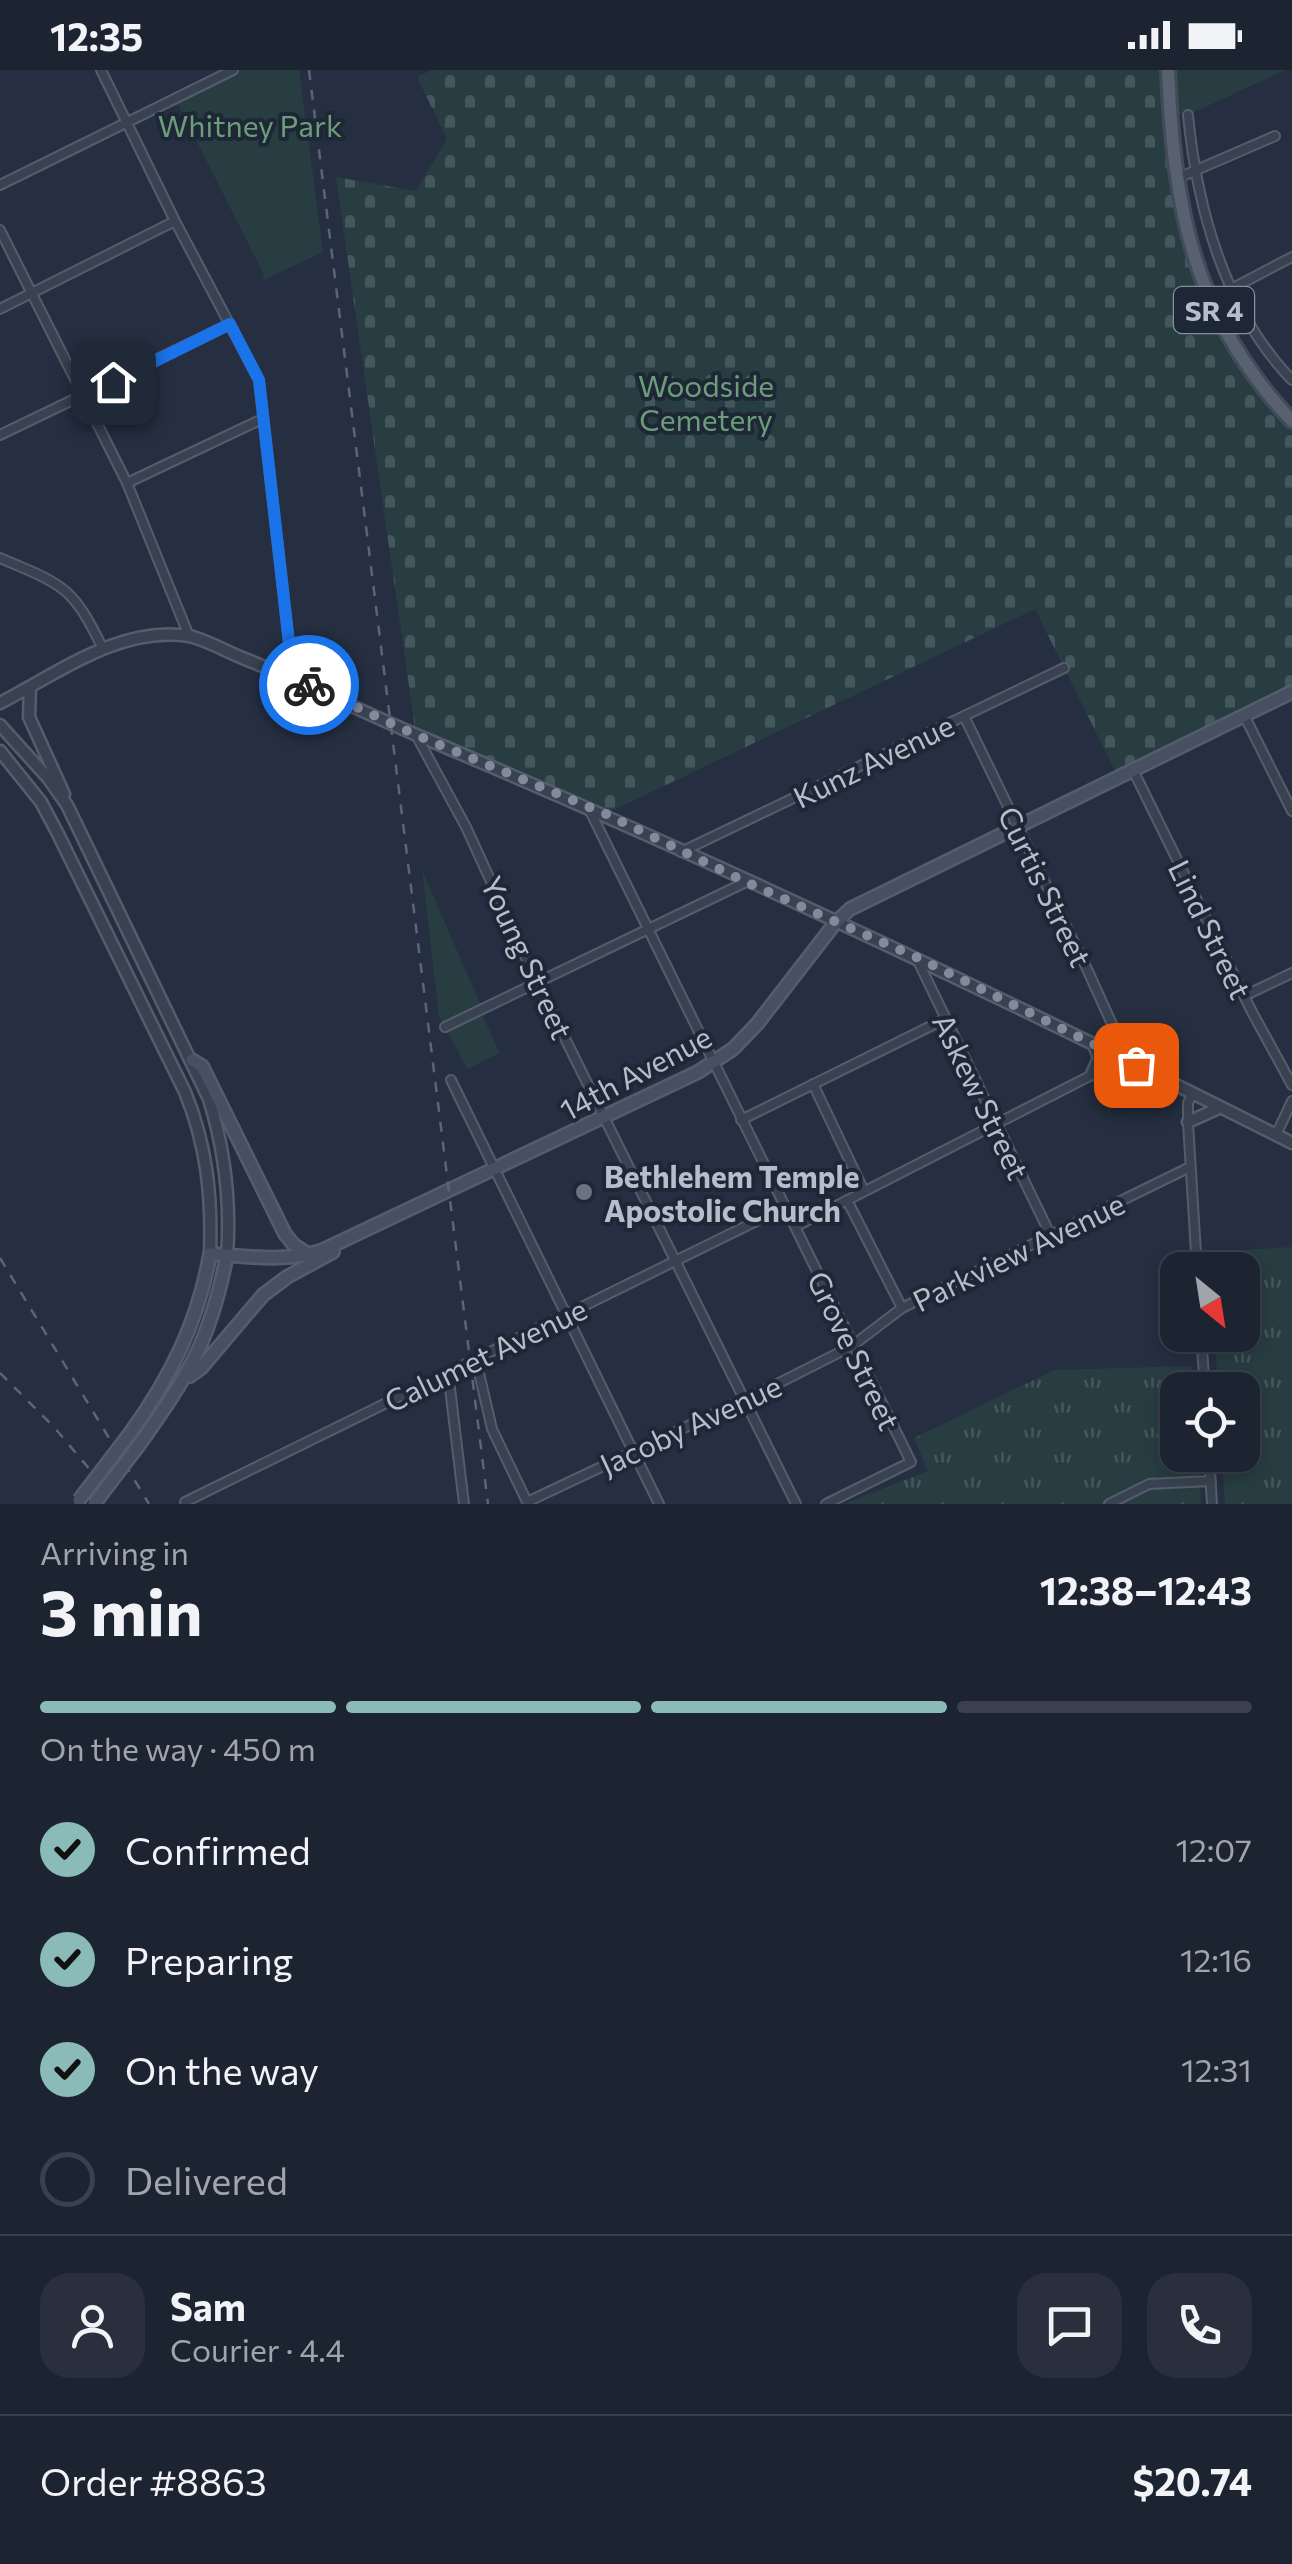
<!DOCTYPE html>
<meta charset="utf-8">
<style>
:root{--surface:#1c2331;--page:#292f3d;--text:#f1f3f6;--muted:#a0a4ab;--line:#3a404d;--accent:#8bbbb9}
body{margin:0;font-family:Commissioner,sans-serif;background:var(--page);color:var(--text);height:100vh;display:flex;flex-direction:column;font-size:38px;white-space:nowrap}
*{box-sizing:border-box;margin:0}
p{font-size:32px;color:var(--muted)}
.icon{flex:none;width:55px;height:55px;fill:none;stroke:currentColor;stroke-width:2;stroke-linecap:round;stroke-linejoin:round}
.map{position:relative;height:1434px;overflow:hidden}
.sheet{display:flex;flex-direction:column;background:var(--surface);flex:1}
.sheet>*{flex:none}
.needle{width:65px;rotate:150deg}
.tools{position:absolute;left:1160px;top:1182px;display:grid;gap:20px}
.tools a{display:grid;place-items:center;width:100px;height:100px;border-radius:20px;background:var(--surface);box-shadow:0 5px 15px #0003,0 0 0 2px var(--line);font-size:50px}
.pin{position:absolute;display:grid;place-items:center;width:85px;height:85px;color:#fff;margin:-42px;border-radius:20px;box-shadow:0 5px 15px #0006}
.courier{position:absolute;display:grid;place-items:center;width:100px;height:100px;margin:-50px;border:8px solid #1a73e8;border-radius:50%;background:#fff;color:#222;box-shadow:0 2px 12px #0007}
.head em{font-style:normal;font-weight:700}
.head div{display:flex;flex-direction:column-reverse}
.head{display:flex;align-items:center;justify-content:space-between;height:170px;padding:0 40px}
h1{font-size:65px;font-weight:700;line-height:75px}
.bar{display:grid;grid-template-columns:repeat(4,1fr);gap:15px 10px;align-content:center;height:120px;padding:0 40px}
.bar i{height:12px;border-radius:8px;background:var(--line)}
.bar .current{background:var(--accent)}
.bar p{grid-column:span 4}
.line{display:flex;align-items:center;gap:25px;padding:0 40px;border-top:2px solid var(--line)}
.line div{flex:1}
.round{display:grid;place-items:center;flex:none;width:105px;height:105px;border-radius:30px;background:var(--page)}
ol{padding:0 40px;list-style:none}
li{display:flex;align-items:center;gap:30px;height:110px}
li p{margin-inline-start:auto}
li .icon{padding:10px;border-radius:50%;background:var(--accent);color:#111;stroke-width:4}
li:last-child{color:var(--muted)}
li i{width:55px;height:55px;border:5px solid var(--line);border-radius:50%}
.status{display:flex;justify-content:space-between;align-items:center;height:70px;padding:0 50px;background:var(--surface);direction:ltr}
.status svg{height:28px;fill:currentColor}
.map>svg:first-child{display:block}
.grass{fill:url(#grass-tufts)}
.cemetery{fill:url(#cemetery-stones)}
.park{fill:#273d42}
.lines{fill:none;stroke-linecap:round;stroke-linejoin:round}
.minor-casing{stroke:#545d6b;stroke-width:12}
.tertiary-casing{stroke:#545d6b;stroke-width:15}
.secondary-casing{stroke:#545d6b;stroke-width:16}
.primary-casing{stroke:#434b5a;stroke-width:18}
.minor{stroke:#394250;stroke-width:8}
.tertiary{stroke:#394250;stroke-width:10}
.secondary{stroke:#475063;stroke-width:11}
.primary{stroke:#576170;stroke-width:12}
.rail{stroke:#5b6577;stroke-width:2.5;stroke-dasharray:10 10;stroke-linecap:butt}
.secondary-bridge-casing{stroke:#545d6b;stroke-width:16;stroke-linecap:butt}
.secondary-bridge{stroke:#475063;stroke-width:11}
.done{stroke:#838b9b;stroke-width:10;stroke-dasharray:0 18}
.route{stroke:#1a73e8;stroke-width:12}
.worship-dot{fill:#6b7280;stroke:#1e2736;stroke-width:4}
.labels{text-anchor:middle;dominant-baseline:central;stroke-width:8;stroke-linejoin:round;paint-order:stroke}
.shield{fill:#1e2736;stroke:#88909e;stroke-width:2.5}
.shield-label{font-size:28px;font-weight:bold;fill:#b6bdcb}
.park-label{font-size:30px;fill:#6c9c79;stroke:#1e2736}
.street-label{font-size:30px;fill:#b6bdcb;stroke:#1e2736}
.poi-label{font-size:30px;font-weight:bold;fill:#b6bdcb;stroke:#1e2736;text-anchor:start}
</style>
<div class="status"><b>12:35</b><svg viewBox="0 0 49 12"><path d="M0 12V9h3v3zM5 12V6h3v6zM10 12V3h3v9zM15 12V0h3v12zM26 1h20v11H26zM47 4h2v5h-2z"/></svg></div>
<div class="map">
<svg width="1292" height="1434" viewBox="0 0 1292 1434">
<defs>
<pattern id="grass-tufts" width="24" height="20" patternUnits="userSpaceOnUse" patternTransform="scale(2.5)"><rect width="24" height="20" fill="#273d42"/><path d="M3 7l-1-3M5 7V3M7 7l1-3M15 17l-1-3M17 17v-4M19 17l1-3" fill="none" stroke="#44575c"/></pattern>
<pattern id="cemetery-stones" width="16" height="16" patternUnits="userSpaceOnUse" patternTransform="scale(2.5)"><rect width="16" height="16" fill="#273d42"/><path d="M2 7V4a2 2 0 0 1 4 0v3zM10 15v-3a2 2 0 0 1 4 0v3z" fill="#44575c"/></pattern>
</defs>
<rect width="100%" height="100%" fill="#252f41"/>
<path class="grass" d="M 1292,1177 L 1292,1434 L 1225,1434 L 1222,1385 L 1242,1385 L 1242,1320 L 1218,1320 L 1215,1265 L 1242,1265 L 1242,1200 L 1211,1200 L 1209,1182 Z
M 1192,1296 L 1193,1320 L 1178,1320 L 1178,1385 L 1198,1385 L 1201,1434 L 844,1434 L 928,1401 L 914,1368 L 1054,1300 Z"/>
<path class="cemetery" d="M 432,0 L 1168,0 L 1171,70 L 1211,232 L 1292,351 L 1292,622 L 1118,707 L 1035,539 L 605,744 L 416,665 L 336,107 L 416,121 L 447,69 L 417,7 Z"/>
<path class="park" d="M 233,0 L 299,0 L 323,182 L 262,211 L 264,205 L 175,28 Z
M 1168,0 L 1285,0 L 1188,45 L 1170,45 Z
M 422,800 L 482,938 L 445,957 L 439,946 Z
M 482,945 L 500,983 L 467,999 L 448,962 Z"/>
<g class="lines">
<defs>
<path id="minor" d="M 101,0 L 175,151 L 259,310 L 293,608
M 1188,45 C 1197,138 1225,241 1292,310
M 1178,108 L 1275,66
M 0,115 L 233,0
M 0,160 L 127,413 L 189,566
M 1233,218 L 1292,187
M 0,239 L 175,151
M 0,365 L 230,254
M 127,413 L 262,349
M 0,488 C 63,515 72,515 103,579
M 1244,645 L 1292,741
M 416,665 L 466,757 L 537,912 L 796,1434
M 1133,700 L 1252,942 L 1292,1015
M 590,741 L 911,1392 L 826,1434
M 681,782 L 1064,598
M 917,889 L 1050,1164
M 1244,926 L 1292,903
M 445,957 L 746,812
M 451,1010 L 659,1434
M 813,1014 L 864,1121
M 1192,1024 L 1188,1033 L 1188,1052 L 1197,1200
M 741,1050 L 945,949
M 1276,1065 L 1292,1031
M 847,1130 L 902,1238
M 795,1157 L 1123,989 L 1121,974 L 1087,899 L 964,646
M 1201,1265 L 1205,1320
M 476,1290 L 492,1359 L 528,1434
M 448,1302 L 464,1434
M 1209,1385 L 1212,1434
M 185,1432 L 785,1137
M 527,1432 L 777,1314 L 852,1276 L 902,1238 L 1190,1097
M 1109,1434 L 1149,1414 L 1211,1411"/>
<path id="tertiary" d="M 30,618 L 29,647 L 64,724
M 0,633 C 57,604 120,555 189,566 C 207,570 227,582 245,589 C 308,614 368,645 431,671 C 723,794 1009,930 1292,1073
M 0,655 L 48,708 L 67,735 L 209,1029 C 225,1081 231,1131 227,1185
M 0,681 L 41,732 L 58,764 L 185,1022 C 207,1076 212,1126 210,1184
M 1094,974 L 1105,973 L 1115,960
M 1092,1004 L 1099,988 L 1094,975
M 1188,1052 L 1219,1038"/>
<path id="secondary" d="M 192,990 L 202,996 L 285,1164 L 294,1175 L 309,1185
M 190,1306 L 201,1298 L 263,1225 L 287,1207 L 333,1182
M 131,1362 C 171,1306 198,1252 210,1184 C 248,1186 286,1193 323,1180 L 698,1002 L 733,979 L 757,954 L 836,852 L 850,839 L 1292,622
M 139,1375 C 189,1304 210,1272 227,1185"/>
<path id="primary" d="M 1168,0 C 1174,139 1193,246 1292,351"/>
</defs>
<use href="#minor" class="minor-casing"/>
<use href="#tertiary" class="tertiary-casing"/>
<use href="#secondary" class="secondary-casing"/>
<use href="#primary" class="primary-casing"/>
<use href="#minor" class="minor"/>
<use href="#tertiary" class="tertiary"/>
<use href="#secondary" class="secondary"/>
<use href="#primary" class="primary"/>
<path class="rail" d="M 309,0 L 488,1434
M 0,1188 L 149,1434
M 0,1303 L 54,1357 L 91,1401"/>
<defs>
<path id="secondary-bridge" d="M 79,1430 L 131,1362
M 94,1434 L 139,1375"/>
</defs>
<use href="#secondary-bridge" class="secondary-bridge-casing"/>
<use href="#secondary-bridge" class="secondary-bridge"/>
</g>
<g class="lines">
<path class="done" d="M 309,615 L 416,665 L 606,744 L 746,812 L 916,887 L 1136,995"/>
<path class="route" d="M 113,312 L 230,254 L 259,310 L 293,608 L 309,615"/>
</g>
<circle class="worship-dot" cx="584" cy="1122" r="10"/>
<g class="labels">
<rect class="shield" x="1174" y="217" width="80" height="46" rx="8"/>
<g class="shield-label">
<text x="1214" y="240">SR 4</text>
</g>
<g class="park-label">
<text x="250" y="54">Whitney Park</text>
<text x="706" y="314">Woodside<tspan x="706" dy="34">Cemetery</tspan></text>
</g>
<g class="street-label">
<text transform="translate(873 690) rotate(-26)">Kunz Avenue</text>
<text transform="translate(1046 816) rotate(64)">Curtis Street</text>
<text transform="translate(1211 859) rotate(64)">Lind Street</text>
<text transform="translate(528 887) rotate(65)">Young Street</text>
<text transform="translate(635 1002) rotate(-28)">14th Avenue</text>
<text transform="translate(982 1026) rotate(64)">Askew Street</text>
<text transform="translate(1018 1181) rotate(-26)">Parkview Avenue</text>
<text transform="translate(855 1280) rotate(64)">Grove Street</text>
<text transform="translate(485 1284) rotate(-26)">Calumet Avenue</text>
<text transform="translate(690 1354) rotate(-25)">Jacoby Avenue</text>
</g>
<g class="poi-label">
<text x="604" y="1105">Bethlehem Temple<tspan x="604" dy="34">Apostolic Church</tspan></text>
</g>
</g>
</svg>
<div class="tools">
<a><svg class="needle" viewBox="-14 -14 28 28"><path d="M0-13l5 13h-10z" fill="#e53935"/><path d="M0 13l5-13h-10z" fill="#a0a4ab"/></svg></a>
<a><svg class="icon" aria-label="locate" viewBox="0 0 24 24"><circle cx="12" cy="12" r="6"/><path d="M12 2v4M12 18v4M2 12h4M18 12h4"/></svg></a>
</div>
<div class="pin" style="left:1136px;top:995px;background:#ea580c"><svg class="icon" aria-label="bag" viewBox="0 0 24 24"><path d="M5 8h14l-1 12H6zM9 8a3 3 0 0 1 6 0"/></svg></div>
<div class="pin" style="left:113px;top:312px;background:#1f2937"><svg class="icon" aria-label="home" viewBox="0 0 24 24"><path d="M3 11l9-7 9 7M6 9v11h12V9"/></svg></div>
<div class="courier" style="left:309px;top:615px"><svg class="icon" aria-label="bike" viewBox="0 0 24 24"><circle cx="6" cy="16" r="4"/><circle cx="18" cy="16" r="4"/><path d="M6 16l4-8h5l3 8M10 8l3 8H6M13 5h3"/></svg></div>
</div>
<section class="sheet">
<div class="head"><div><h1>3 min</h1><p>Arriving in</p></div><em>12:38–12:43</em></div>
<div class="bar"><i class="current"></i><i class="current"></i><i class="current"></i><i></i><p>On the way · 450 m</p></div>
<ol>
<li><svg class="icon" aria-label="check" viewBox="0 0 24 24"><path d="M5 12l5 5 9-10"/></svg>Confirmed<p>12:07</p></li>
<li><svg class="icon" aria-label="check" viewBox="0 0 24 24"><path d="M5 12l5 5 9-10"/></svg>Preparing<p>12:16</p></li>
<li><svg class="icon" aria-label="check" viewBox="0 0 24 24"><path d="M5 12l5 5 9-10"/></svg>On the way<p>12:31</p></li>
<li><i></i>Delivered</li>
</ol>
<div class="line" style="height:180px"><a class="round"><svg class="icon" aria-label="person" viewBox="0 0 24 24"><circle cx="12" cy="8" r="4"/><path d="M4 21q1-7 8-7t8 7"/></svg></a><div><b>Sam</b><p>Courier · 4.4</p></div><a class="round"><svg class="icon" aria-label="chat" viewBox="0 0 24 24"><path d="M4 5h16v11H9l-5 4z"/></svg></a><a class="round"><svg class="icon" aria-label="phone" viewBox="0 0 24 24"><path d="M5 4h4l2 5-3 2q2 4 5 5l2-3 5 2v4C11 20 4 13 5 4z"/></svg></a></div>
<div class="line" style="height:130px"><div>Order #8863</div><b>$20.74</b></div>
</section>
